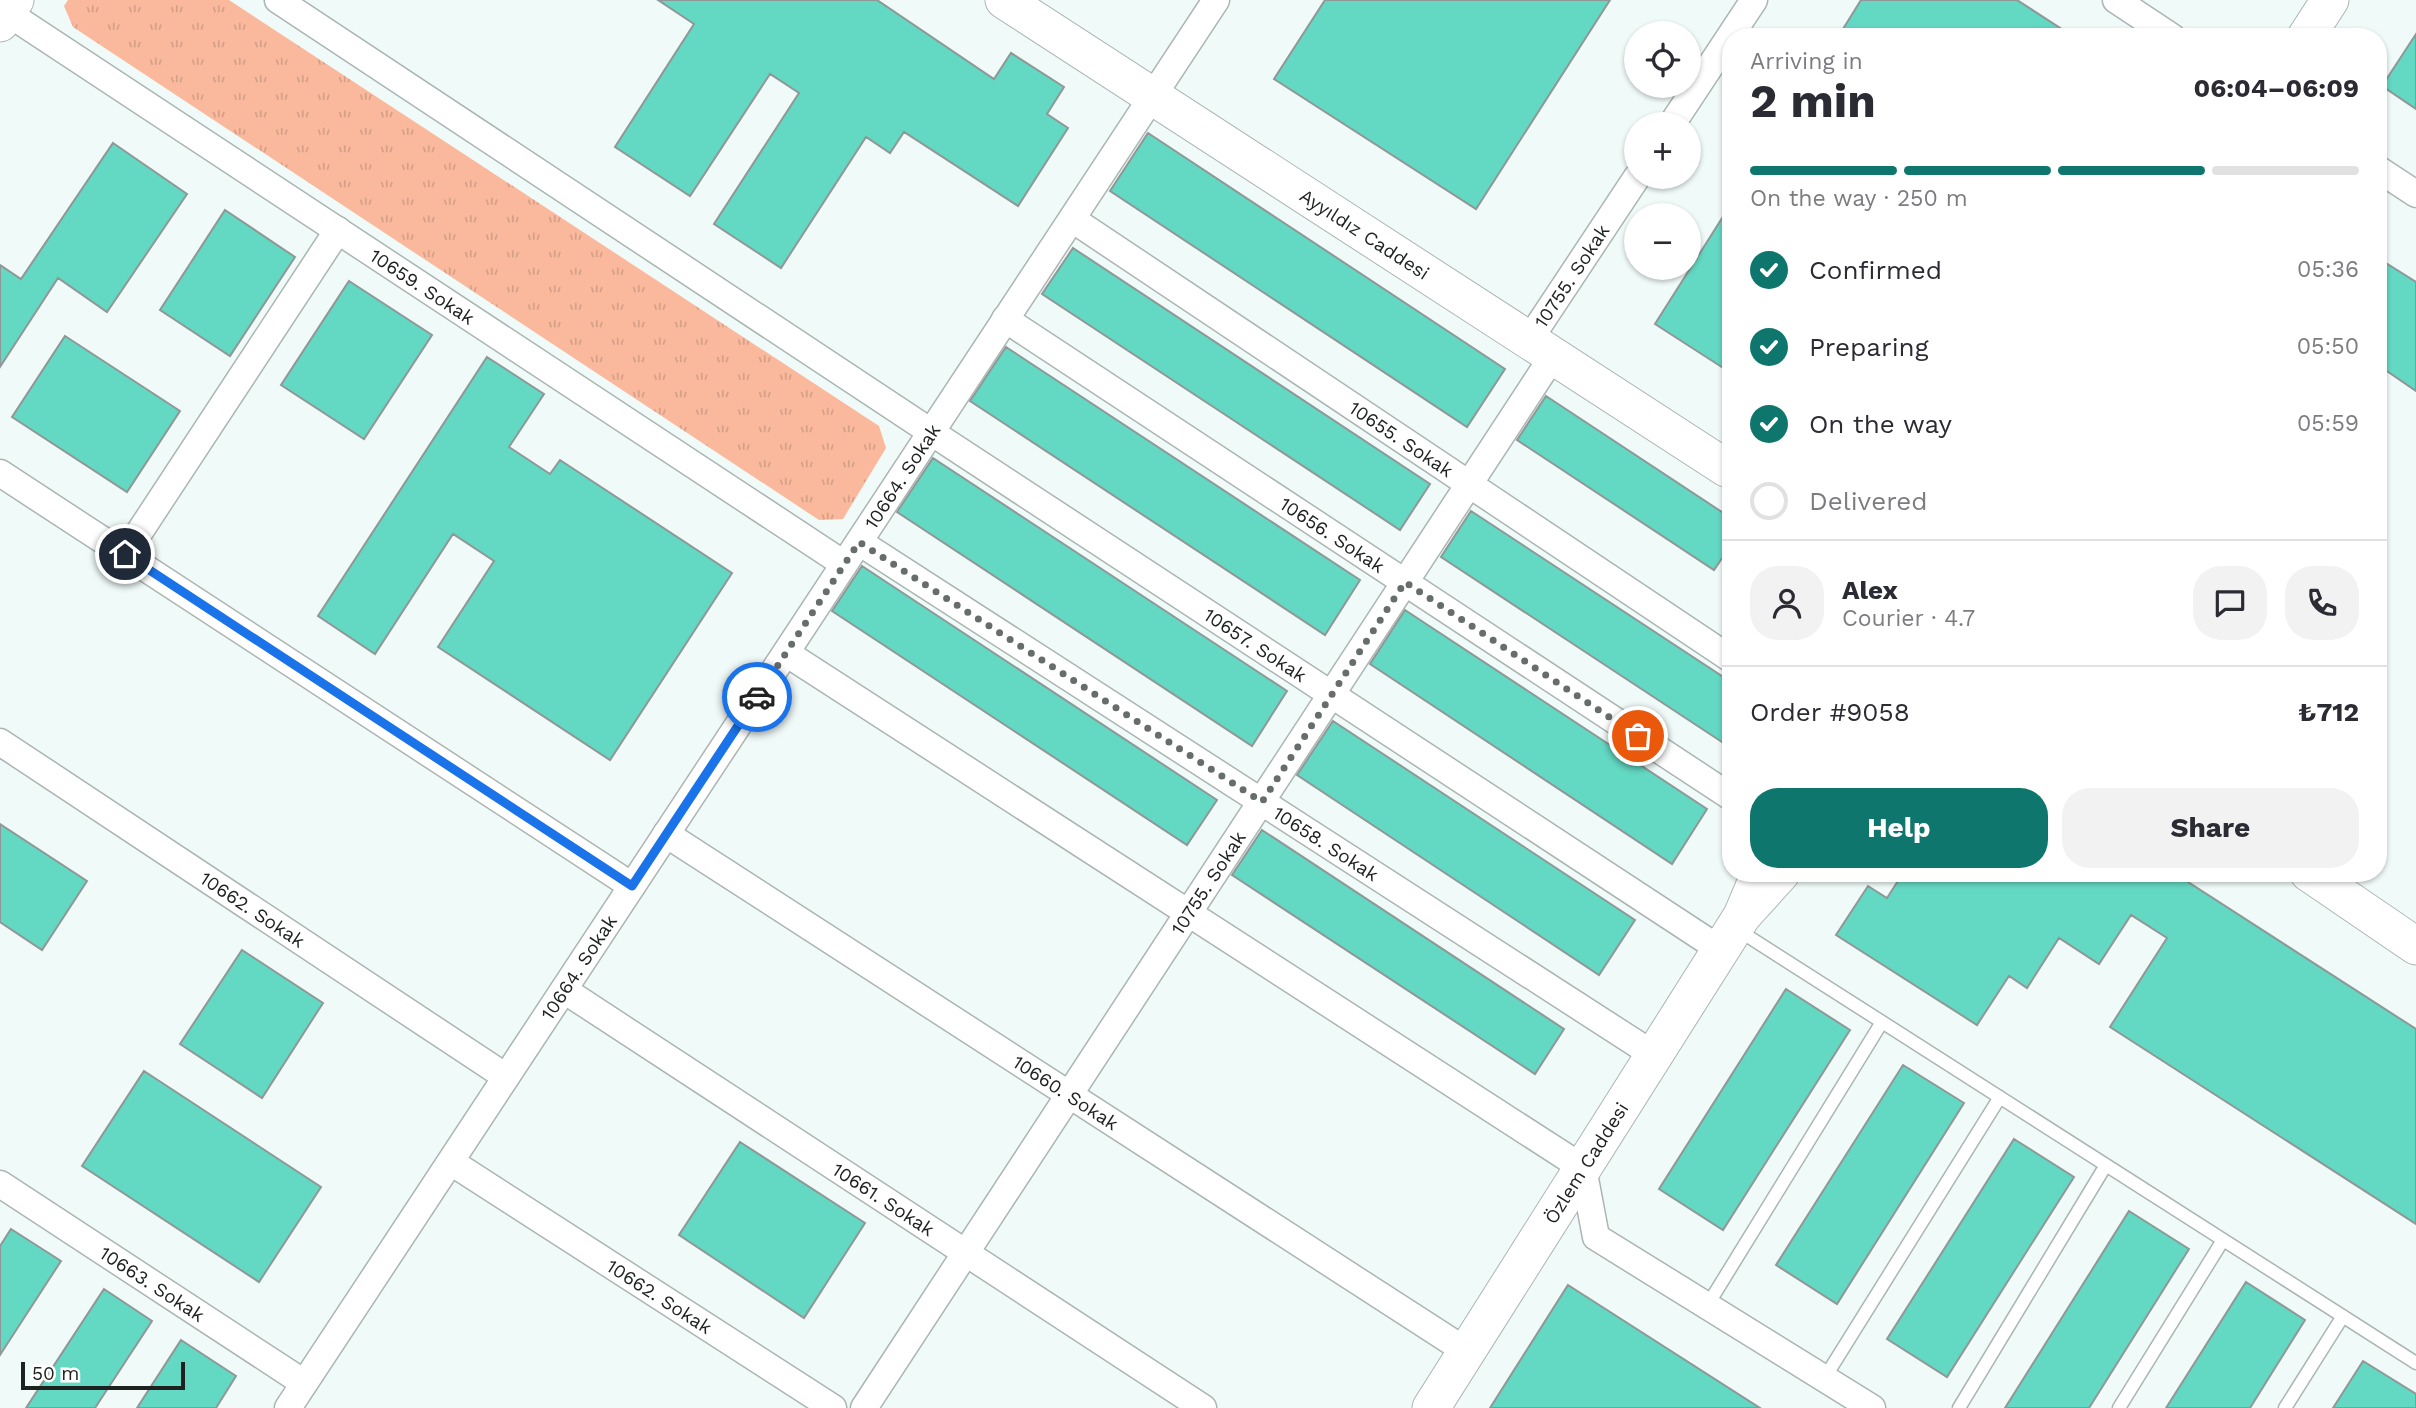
<!DOCTYPE html>
<meta charset="utf-8">
<style>
:root{--surface:#fff;--page:#f2f2f3;--text:#2b2b33;--muted:#7c7c81;--line:#e1e1e2;--accent:#0f766e}
body{margin:0;font-family:"Work Sans",sans-serif;background:var(--page);color:var(--text);height:100vh;display:flex;flex-direction:column;font-size:26px;white-space:nowrap}
*{box-sizing:border-box;margin:0}
p{font-size:23px;color:var(--muted)}
.icon{flex:none;width:38px;height:38px;fill:none;stroke:currentColor;stroke-width:2;stroke-linecap:round;stroke-linejoin:round}
.map{position:relative;flex:1;overflow:hidden}
.drawer{position:absolute;left:1722px;top:28px;width:665px;height:854px;display:flex;flex-direction:column;background:var(--surface);border-radius:28px;box-shadow:0 2px 5px #0004}
.drawer>*{flex:none}
.buttons{position:absolute;left:1624px;top:21px;display:grid;gap:14px}
.buttons a{display:grid;place-items:center;width:77px;height:77px;border-radius:50%;background:var(--surface);box-shadow:0 2px 5px #0004;font-size:35px}
.scale{position:absolute;left:21px;bottom:18px;width:164px;box-sizing:border-box;padding-left:7px;border:4px solid #1d2120;border-top:0;font-size:19px;line-height:24px;white-space:nowrap;color:#1d2120;-webkit-text-stroke:5px #fff;paint-order:stroke}
.pin{position:absolute;display:grid;place-items:center;width:60px;height:60px;color:#fff;margin:-30px;border:4px solid #fff;border-radius:50%;box-shadow:0 2px 7px #0007}
.courier{position:absolute;display:grid;place-items:center;width:70px;height:70px;margin:-35px;border:5px solid #1a73e8;border-radius:50%;background:#fff;color:#222;box-shadow:0 2px 9px #0007}
.head em{font-style:normal;font-weight:700}
.head div{display:flex;flex-direction:column-reverse}
.head{display:flex;align-items:center;justify-content:space-between;height:119px;padding:0 28px}
h1{font-size:46px;font-weight:700;line-height:52px}
.bar{display:grid;grid-template-columns:repeat(4,1fr);gap:10px 7px;align-content:center;height:84px;padding:0 28px}
.bar i{height:9px;border-radius:5px;background:var(--line)}
.bar .on{background:var(--accent)}
.bar p{grid-column:span 4}
.line{display:flex;align-items:center;gap:18px;padding:0 28px;border-top:2px solid var(--line)}
.line div{flex:1}
.round{display:grid;place-items:center;flex:none;width:74px;height:74px;border-radius:28px;background:var(--page)}
ol{padding:0 28px;list-style:none}
li{display:flex;align-items:center;gap:21px;height:77px}
li p{margin-inline-start:auto}
li .icon{padding:7px;border-radius:50%;background:var(--accent);color:#fff;stroke-width:4}
li:last-child{color:var(--muted)}
li i{width:38px;height:38px;border:4px solid var(--line);border-radius:50%}
.button{display:flex;gap:14px;margin-top:auto;padding:14px 28px}
.button a{flex:1;height:80px;border-radius:28px;background:var(--accent);color:#fff;font-size:28px;font-weight:700;line-height:80px;text-align:center}
.button a+a{background:var(--page);color:var(--text)}
.map>svg:first-child{display:block}
.grass{fill:url(#grass-tufts)}
.building{fill:#63d8c2;stroke:#8f9896;stroke-width:2}
.lines{fill:none;stroke-linecap:round;stroke-linejoin:round}
.lane-casing{stroke:#abb5b2;stroke-width:15}
.street-casing{stroke:#abb5b2;stroke-width:29}
.secondary-casing{stroke:#abb5b2;stroke-width:39}
.lane{stroke:#fff;stroke-width:12}
.street{stroke:#fff;stroke-width:26}
.secondary{stroke:#fff;stroke-width:37}
.done{stroke:#676d6c;stroke-width:7;stroke-dasharray:0 12.6}
.route{stroke:#1a73e8;stroke-width:9}
.labels{text-anchor:middle;dominant-baseline:central;stroke-width:5;stroke-linejoin:round;paint-order:stroke}
.street-label{font-size:19px;fill:#1d2120;stroke:#fff}
</style>
<div class="map">
<svg width="2416" height="1408" viewBox="0 0 2416 1408">
<defs>
<pattern id="grass-tufts" width="24" height="20" patternUnits="userSpaceOnUse" patternTransform="scale(1.75)"><rect width="24" height="20" fill="#fab99d"/><path d="M3 7l-1-3M5 7V3M7 7l1-3M15 17l-1-3M17 17v-4M19 17l1-3" fill="none" stroke="#d69f87"/></pattern>
</defs>
<rect width="100%" height="100%" fill="#f0faf8"/>
<path class="grass" d="M 68,0 L 229,0 L 879,426 L 886,448 L 843,519 L 819,520 L 73,27 L 64,6 Z"/>
<path class="building" d="M 658,0 L 877,0 L 994,79 L 1011,53 L 1064,87 L 1047,114 L 1068,128 L 1018,206 L 904,132 L 890,153 L 866,137 L 781,268 L 714,224 L 799,93 L 770,74 L 690,196 L 615,147 L 694,24 Z
M 1325,0 L 1610,0 L 1476,209 L 1274,79 Z
M 1861,0 L 2017,0 L 2074,37 L 1838,37 Z
M 2416,34 L 2416,109 L 2382,86 Z
M 1148,133 L 1505,369 L 1467,427 L 1110,191 Z
M 113,143 L 187,194 L 107,312 L 58,278 L 0,367 L 0,265 L 21,279 Z
M 1731,204 L 1731,373 L 1655,324 Z
M 225,210 L 295,257 L 230,356 L 160,310 Z
M 1073,248 L 1430,484 L 1400,530 L 1042,294 Z
M 2378,258 L 2416,282 L 2416,391 L 2378,365 Z
M 349,281 L 432,335 L 364,439 L 281,385 Z
M 65,336 L 180,411 L 127,492 L 12,417 Z
M 1006,347 L 1360,580 L 1325,635 L 970,401 Z
M 487,357 L 544,394 L 509,447 L 550,474 L 560,460 L 732,573 L 610,760 L 438,647 L 494,561 L 453,534 L 375,654 L 318,616 Z
M 1546,396 L 1731,518 L 1731,545 L 1714,570 L 1517,440 Z
M 933,458 L 1287,691 L 1252,746 L 897,512 Z
M 1471,511 L 1731,682 L 1731,748 L 1441,557 Z
M 862,566 L 1217,800 L 1187,845 L 832,611 Z
M 1405,610 L 1707,809 L 1672,864 L 1370,664 Z
M 1333,721 L 1635,920 L 1599,975 L 1297,775 Z
M 0,824 L 87,881 L 42,950 L 0,922 Z
M 1262,830 L 1564,1029 L 1535,1074 L 1232,875 Z
M 1903,873 L 2174,873 L 2416,1029 L 2416,1224 L 2110,1027 L 2167,938 L 2131,915 L 2099,964 L 2059,938 L 2027,988 L 2009,976 L 1977,1025 L 1836,935 L 1868,886 L 1887,898 Z
M 242,950 L 323,1003 L 262,1098 L 180,1044 Z
M 1786,989 L 1850,1030 L 1723,1230 L 1659,1189 Z
M 1903,1065 L 1964,1103 L 1837,1304 L 1776,1265 Z
M 144,1071 L 321,1187 L 259,1282 L 82,1166 Z
M 2014,1139 L 2074,1177 L 1947,1377 L 1887,1339 Z
M 740,1142 L 865,1223 L 804,1318 L 679,1235 Z
M 2129,1211 L 2189,1249 L 2089,1408 L 2005,1408 Z
M 11,1229 L 61,1261 L 0,1355 L 0,1246 Z
M 2246,1282 L 2305,1320 L 2250,1408 L 2166,1408 Z
M 1568,1285 L 1760,1408 L 1490,1408 Z
M 104,1289 L 152,1321 L 95,1408 L 26,1408 Z
M 181,1340 L 236,1376 L 216,1408 L 137,1408 Z
M 2363,1361 L 2416,1394 L 2416,1408 L 2333,1408 Z"/>
<g class="lines">
<defs>
<path id="lane" d="M 1738,930 L 2416,1363
M 1707,1306 L 1882,1022
M 1824,1379 L 2000,1097
M 1959,1408 L 2106,1165
M 2119,1408 L 2223,1240
M 2285,1408 L 2343,1316"/>
<g id="street">
<path id="s1" d="M 278,0 L 931,432 L 1721,950"/>
<path d="M 2116,0 L 2172,37"/>
<path id="s2" d="M 0,8 L 844,564"/>
<path d="M 1672,124 L 1754,0"/>
<path d="M 2378,169 L 2416,194"/>
<path id="s3" d="M 1072,219 L 1731,659"/>
<path id="s4" d="M 1005,319 L 1731,797"/>
<path id="s5" d="M 1529,340 L 1637,177"/>
<path d="M 0,473 L 632,886"/>
<path id="s6" d="M 859,542 L 1654,1055"/>
<path d="M 125,554 L 338,230"/>
<path d="M 786,653 L 1583,1168 L 1596,1237 L 1872,1408"/>
<path id="s7" d="M 0,742 L 506,1077"/>
<path id="s8" d="M 666,834 L 1466,1351"/>
<path id="s9" d="M 564,990 L 1203,1408"/>
<path id="s10" d="M 451,1162 L 833,1408"/>
<path id="s11" d="M 0,1184 L 304,1383"/>
<path id="s12" d="M 288,1408 L 1216,0"/>
<path id="s13" d="M 864,1408 L 1553,356"/>
</g>
<g id="secondary">
<path id="s14" d="M 1004,0 L 1726,468"/>
<path d="M 0,23 L 15,0"/>
<path d="M 2306,37 L 2330,0"/>
<path d="M 1760,873 L 1742,916 L 1781,873"/>
<path d="M 2309,873 L 2416,946"/>
<path id="s15" d="M 1431,1408 L 1742,916"/>
</g>
</defs>
<use href="#lane" class="lane-casing"/>
<use href="#street" class="street-casing"/>
<use href="#secondary" class="secondary-casing"/>
<use href="#lane" class="lane"/>
<use href="#street" class="street"/>
<use href="#secondary" class="secondary"/>
</g>
<g class="lines">
<path class="done" d="M 757,697 L 859,542 L 1262,802 L 1405,582 L 1638,736"/>
<path class="route" d="M 125,554 L 632,886 L 757,697"/>
</g>
<g class="labels">
<g class="street-label">
<text stroke="none"><textPath href="#s14" startOffset="430">Ayyıldız Caddesi</textPath></text>
<text stroke="none"><textPath href="#s5" startOffset="77">10755. Sokak</textPath></text>
<text stroke="none"><textPath href="#s2" startOffset="506">10659. Sokak</textPath></text>
<text stroke="none"><textPath href="#s3" startOffset="396">10655. Sokak</textPath></text>
<text stroke="none"><textPath href="#s12" startOffset="1116">10664. Sokak</textPath></text>
<text stroke="none"><textPath href="#s4" startOffset="392">10656. Sokak</textPath></text>
<text stroke="none"><textPath href="#s1" startOffset="1171">10657. Sokak</textPath></text>
<text stroke="none"><textPath href="#s6" startOffset="556">10658. Sokak</textPath></text>
<text stroke="none"><textPath href="#s13" startOffset="628">10755. Sokak</textPath></text>
<text stroke="none"><textPath href="#s7" startOffset="303">10662. Sokak</textPath></text>
<text stroke="none"><textPath href="#s12" startOffset="528">10664. Sokak</textPath></text>
<text stroke="none"><textPath href="#s8" startOffset="476">10660. Sokak</textPath></text>
<text stroke="none"><textPath href="#s15" startOffset="290">Özlem Caddesi</textPath></text>
<text stroke="none"><textPath href="#s9" startOffset="382">10661. Sokak</textPath></text>
<text stroke="none"><textPath href="#s11" startOffset="182">10663. Sokak</textPath></text>
<text stroke="none"><textPath href="#s10" startOffset="248">10662. Sokak</textPath></text>
</g>
</g>
</svg>
<div class="buttons">
<a><svg class="icon" aria-label="locate" viewBox="0 0 24 24"><circle cx="12" cy="12" r="6"/><path d="M12 2v4M12 18v4M2 12h4M18 12h4"/></svg></a>
<a>+</a>
<a>−</a>
</div>
<div class="scale">50 m</div>
<div class="pin" style="left:1638px;top:736px;background:#ea580c"><svg class="icon" aria-label="bag" viewBox="0 0 24 24"><path d="M5 8h14l-1 12H6zM9 8a3 3 0 0 1 6 0"/></svg></div>
<div class="pin" style="left:125px;top:554px;background:#1f2937"><svg class="icon" aria-label="home" viewBox="0 0 24 24"><path d="M3 11l9-7 9 7M6 9v11h12V9"/></svg></div>
<div class="courier" style="left:757px;top:697px"><svg class="icon" aria-label="car" viewBox="0 0 24 24"><path d="M5 17H2v-5l4-1 3-4h7l3 4 3 1v5h-3M9 17h6M6 11h13"/><circle cx="7" cy="17" r="2"/><circle cx="17" cy="17" r="2"/></svg></div>
<section class="drawer">
<div class="head"><div><h1>2 min</h1><p>Arriving in</p></div><em>06:04–06:09</em></div>
<div class="bar"><i class="on"></i><i class="on"></i><i class="on"></i><i></i><p>On the way · 250 m</p></div>
<ol>
<li><svg class="icon" aria-label="check" viewBox="0 0 24 24"><path d="M5 12l5 5 9-10"/></svg>Confirmed<p>05:36</p></li>
<li><svg class="icon" aria-label="check" viewBox="0 0 24 24"><path d="M5 12l5 5 9-10"/></svg>Preparing<p>05:50</p></li>
<li><svg class="icon" aria-label="check" viewBox="0 0 24 24"><path d="M5 12l5 5 9-10"/></svg>On the way<p>05:59</p></li>
<li><i></i>Delivered</li>
</ol>
<div class="line" style="height:126px"><a class="round"><svg class="icon" aria-label="person" viewBox="0 0 24 24"><circle cx="12" cy="8" r="4"/><path d="M4 21q1-7 8-7t8 7"/></svg></a><div><b>Alex</b><p>Courier · 4.7</p></div><a class="round"><svg class="icon" aria-label="chat" viewBox="0 0 24 24"><path d="M4 5h16v11H9l-5 4z"/></svg></a><a class="round"><svg class="icon" aria-label="phone" viewBox="0 0 24 24"><path d="M5 4h4l2 5-3 2q2 4 5 5l2-3 5 2v4C11 20 4 13 5 4z"/></svg></a></div>
<div class="line" style="height:91px"><div>Order #9058</div><b>₺712</b></div>
<div class="button"><a>Help</a><a>Share</a></div>
</section>
</div>
